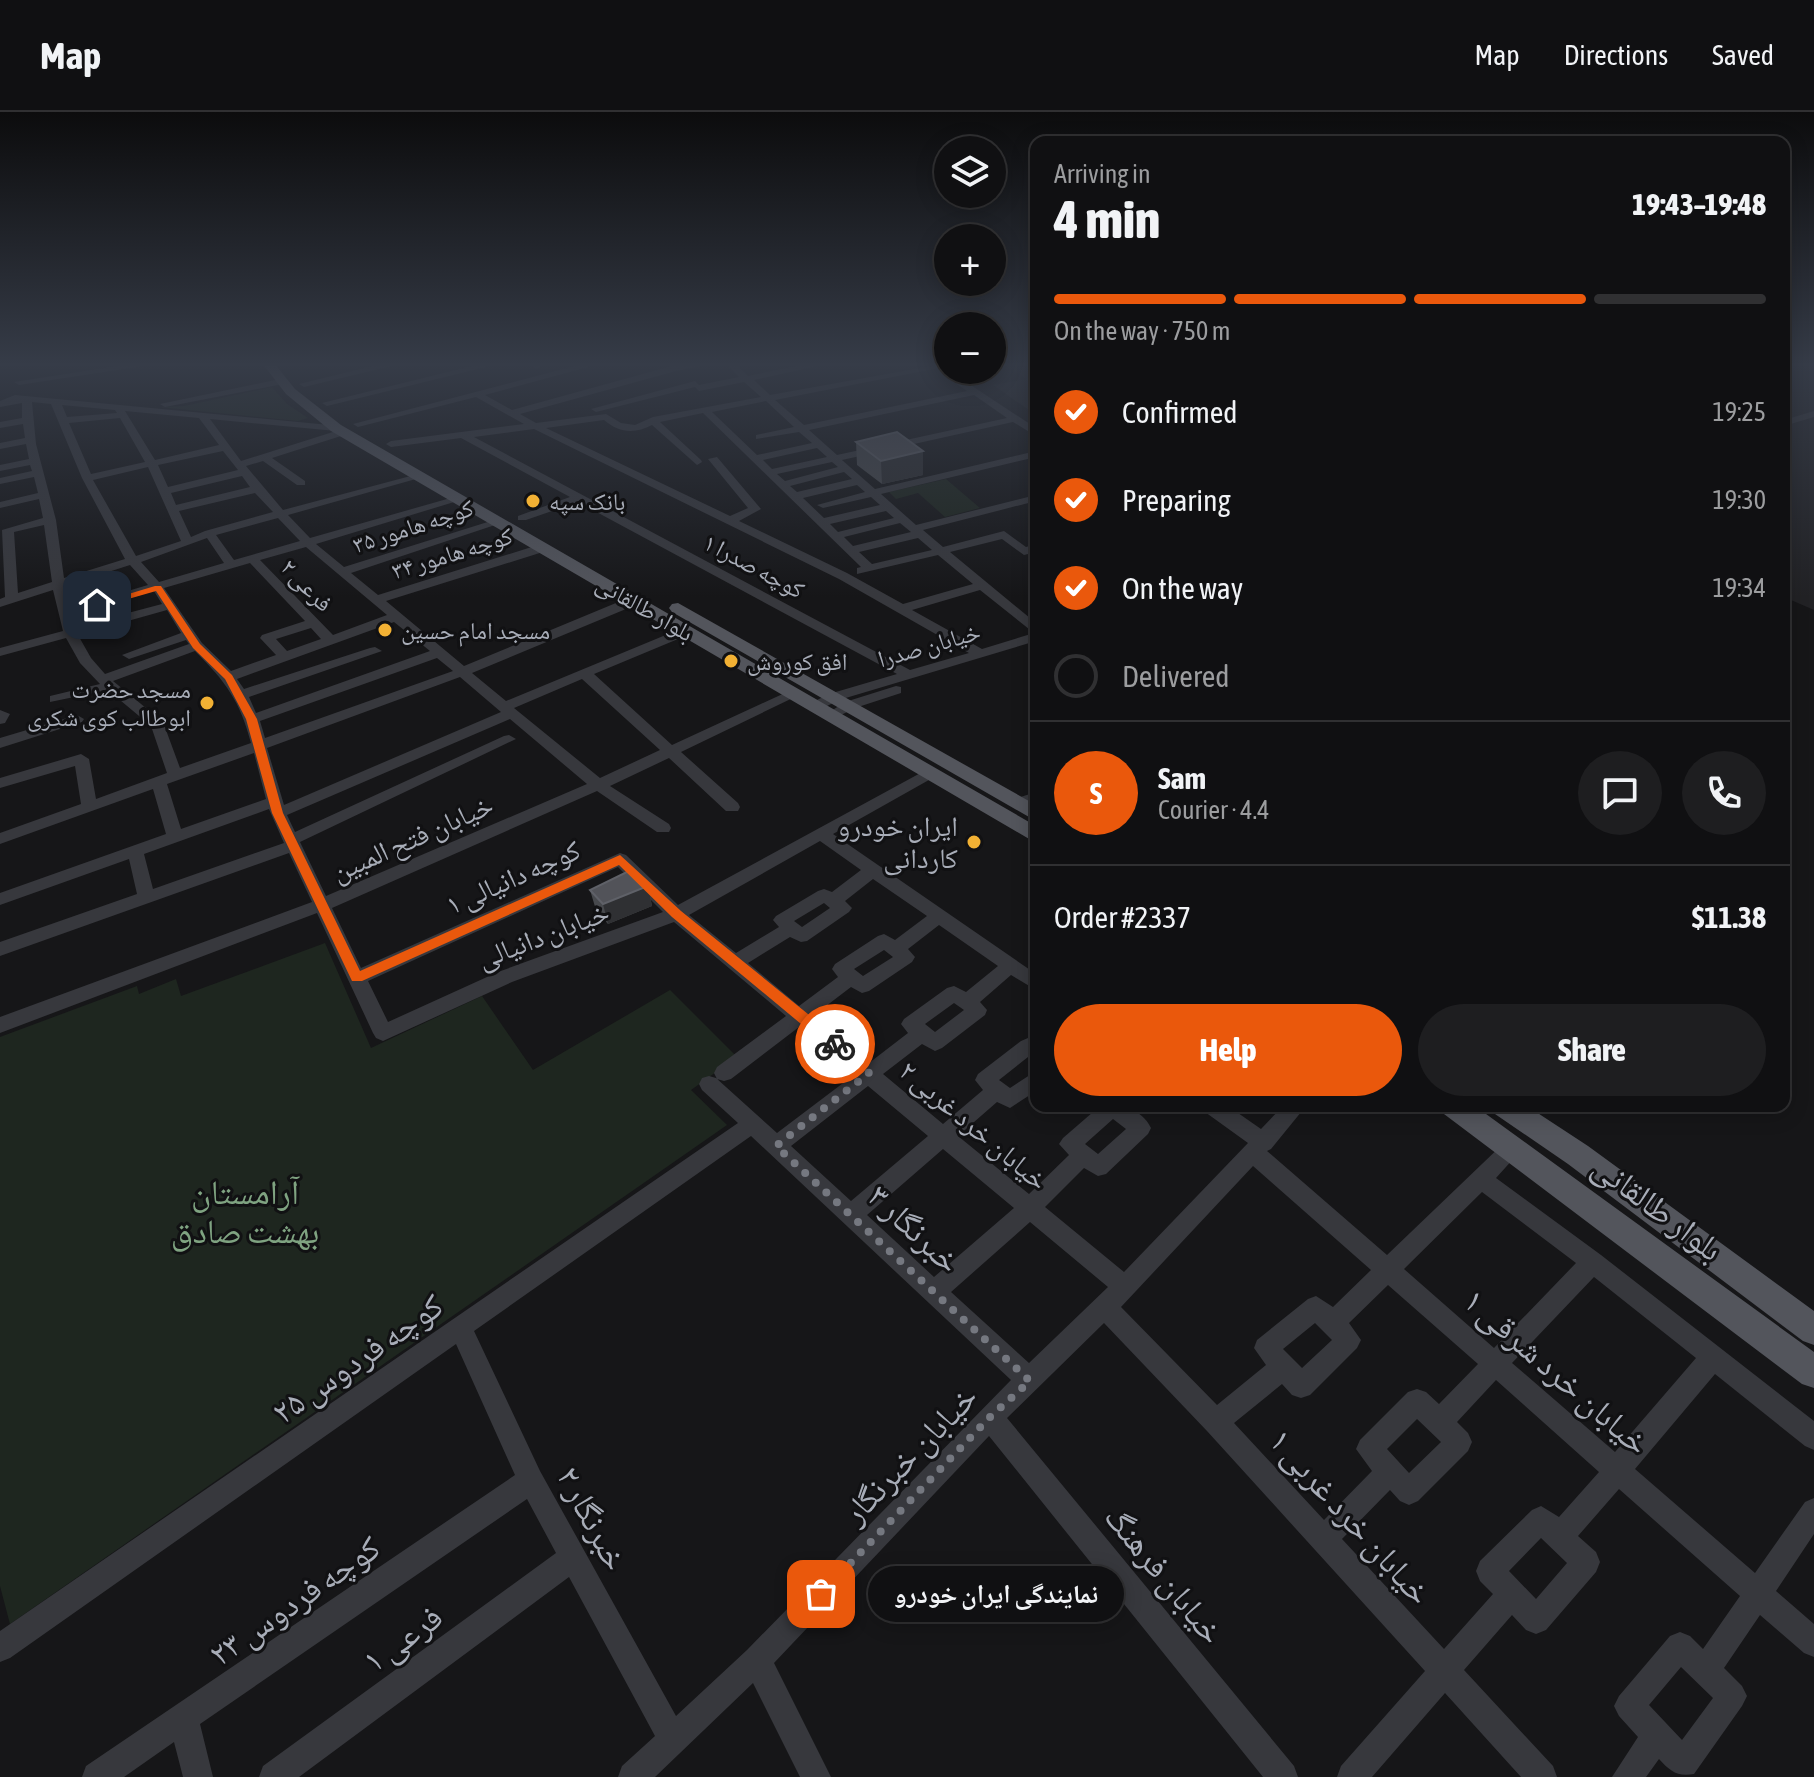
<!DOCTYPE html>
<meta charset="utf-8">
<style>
:root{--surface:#101012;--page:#1e1e20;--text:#f1f3f6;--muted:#9c9d9f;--line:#303032;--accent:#ea580c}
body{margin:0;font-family:"Asap Condensed","Noto Naskh Arabic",sans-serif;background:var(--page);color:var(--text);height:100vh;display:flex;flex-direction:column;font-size:30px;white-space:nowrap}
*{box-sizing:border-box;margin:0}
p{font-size:26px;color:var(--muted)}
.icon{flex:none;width:44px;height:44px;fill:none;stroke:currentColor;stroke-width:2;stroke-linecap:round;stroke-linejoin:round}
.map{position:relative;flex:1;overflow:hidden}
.side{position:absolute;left:1030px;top:24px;width:760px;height:976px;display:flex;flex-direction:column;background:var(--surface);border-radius:16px;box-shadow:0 4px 20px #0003,0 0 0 2px var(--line)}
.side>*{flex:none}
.tools{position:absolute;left:934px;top:24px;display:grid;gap:16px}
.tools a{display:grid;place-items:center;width:72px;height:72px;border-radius:50%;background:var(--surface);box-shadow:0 4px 20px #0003,0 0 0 2px var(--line);font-size:40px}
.pin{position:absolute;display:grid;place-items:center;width:68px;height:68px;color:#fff;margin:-34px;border-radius:16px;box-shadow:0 4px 12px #0006}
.courier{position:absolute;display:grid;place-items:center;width:80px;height:80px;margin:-40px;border:6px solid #ea580c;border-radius:50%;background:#fff;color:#222;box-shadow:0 2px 10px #0007}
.bubble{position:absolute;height:56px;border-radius:28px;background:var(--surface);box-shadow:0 4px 20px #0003,0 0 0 2px var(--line);font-size:26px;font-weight:800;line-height:56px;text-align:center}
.overview em{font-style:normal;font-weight:800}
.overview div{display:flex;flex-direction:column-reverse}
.overview{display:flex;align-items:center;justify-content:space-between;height:136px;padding:0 24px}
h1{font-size:52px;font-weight:800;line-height:60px}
.bar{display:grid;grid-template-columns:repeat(4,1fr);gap:12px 8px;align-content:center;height:96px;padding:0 24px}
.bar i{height:10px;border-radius:6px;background:var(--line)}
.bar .active{background:var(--accent)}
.bar p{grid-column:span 4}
.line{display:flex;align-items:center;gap:20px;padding:0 24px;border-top:2px solid var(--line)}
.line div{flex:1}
.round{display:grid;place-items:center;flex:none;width:84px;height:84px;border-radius:42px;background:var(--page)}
ol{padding:0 24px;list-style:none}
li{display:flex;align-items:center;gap:24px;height:88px}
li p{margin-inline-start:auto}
li .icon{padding:8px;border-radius:50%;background:var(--accent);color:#fff;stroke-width:4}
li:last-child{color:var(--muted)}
li i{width:44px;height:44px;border:4px solid var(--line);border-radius:50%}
.cta{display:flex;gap:16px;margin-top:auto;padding:16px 24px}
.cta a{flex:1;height:92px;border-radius:48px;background:var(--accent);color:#fff;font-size:32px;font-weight:800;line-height:92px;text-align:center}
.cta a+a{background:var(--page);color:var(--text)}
header{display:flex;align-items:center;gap:48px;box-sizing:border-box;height:112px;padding:0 40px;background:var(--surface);border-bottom:2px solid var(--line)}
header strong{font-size:38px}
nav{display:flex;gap:44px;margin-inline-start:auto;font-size:28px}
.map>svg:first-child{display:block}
.built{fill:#222225}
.green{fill:#1e261f}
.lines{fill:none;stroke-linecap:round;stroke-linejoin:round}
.minor{fill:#37383d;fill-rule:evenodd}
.major{fill:#53555c;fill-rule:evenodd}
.wall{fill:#47494d}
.shaded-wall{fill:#2f3033}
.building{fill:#525359;stroke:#5f6168;stroke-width:2}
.route{fill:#ea580c}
.done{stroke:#757880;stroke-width:8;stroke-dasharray:0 14.4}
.poi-dot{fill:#f2b134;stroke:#111113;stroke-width:3}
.labels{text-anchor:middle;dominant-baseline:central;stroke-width:6;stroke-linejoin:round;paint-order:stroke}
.far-poi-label{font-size:24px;fill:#a8adb8;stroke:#111113;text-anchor:start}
.far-street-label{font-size:24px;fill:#a8adb8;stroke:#111113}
.poi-label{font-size:28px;fill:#a8adb8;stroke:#111113;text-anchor:end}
.street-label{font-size:28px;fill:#a8adb8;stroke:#111113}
.near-park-label{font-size:34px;fill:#7fa381;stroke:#111113}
.near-street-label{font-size:34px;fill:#a8adb8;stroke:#111113}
</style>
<header>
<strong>Map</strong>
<nav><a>Map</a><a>Directions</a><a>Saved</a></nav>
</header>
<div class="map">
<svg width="1814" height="1665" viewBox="0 0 1814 1665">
<rect width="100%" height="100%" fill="#161618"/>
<path class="built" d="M 1002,251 L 1036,251 L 1036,303 L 993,273 L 1026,267 Z
M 1784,251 L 1814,251 L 1814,498 L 1784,485 Z"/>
<path class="green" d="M 272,275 L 287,292 L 308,306 L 298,309 L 159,295 L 184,294 Z
M 946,367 L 980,396 L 945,405 L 918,381 L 896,387 L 889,380 Z
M 325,831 L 371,936 L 482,884 L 533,958 L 670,878 L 737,945 L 691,978 L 727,1013 L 10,1512 L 0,1474 L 0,925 L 137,874 L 139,882 L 176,867 L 181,884 Z"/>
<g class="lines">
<path class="minor" d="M 136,251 L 163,251 L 19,273 L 14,270 Z
M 385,251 L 404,251 L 304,275 L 299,272 Z
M 484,251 L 502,251 L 327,294 L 322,291 Z
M 535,251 L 549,251 L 536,257 L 531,254 Z
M 586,251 L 603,251 L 485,283 L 512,298 L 679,252 L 716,251 L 676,259 L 520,302 L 536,311 L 606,302 L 621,311 L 635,313 L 653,305 L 761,285 L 744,270 L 699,279 L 695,275 L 596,300 L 591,297 L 695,269 L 699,273 L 739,265 L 725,251 L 735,251 L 748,264 L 811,251 L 831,251 L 754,268 L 770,283 L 948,251 L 948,258 L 1036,316 L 1036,324 L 1013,310 L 842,348 L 875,377 L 1036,339 L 1036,345 L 881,382 L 916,413 L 1036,383 L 1036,389 L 923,418 L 943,435 L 1004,419 L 1026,435 L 1036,432 L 1036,440 L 1024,443 L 1002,427 L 950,440 L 1036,511 L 1036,529 L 839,588 L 819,598 L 809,598 L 809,592 L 829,582 L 897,562 L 578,390 L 526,408 L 518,408 L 518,404 L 570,385 L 461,326 L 391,335 L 386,332 L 391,329 L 524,312 L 476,285 L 358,315 L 353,312 ZM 939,256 L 941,261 L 967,279 L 804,313 L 775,288 ZM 974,283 L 1007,306 L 837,343 L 809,318 ZM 766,289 L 794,315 L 756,323 L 756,327 L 799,320 L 812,331 L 757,343 L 712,300 ZM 703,301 L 861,455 L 857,456 L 857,462 L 938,443 L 973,472 L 903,492 L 847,461 L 739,409 L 761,397 L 717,345 L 708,347 L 748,396 L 730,404 L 546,316 L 604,308 C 619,321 635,322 652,313 L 697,353 L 702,350 L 701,348 L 660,310 ZM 534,317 L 839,467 L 969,541 L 910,558 L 474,325 ZM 817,336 L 827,345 L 772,357 L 763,348 ZM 832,350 L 838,355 L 785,369 L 777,362 ZM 844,360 L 852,367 L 797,380 L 790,374 ZM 857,373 L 865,380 L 817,393 L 823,396 L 871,385 L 880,393 L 824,406 L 803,386 ZM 886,399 L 894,406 L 838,420 L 830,412 ZM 900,411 L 911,420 L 853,434 L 844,425 ZM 918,426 L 932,438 L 872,452 L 859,440 ZM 980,478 L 1034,521 L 982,537 L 912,498 Z
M 280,267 L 285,270 L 283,272 L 165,295 L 160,292 Z
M 15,283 L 340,314 L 344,323 L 272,346 L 305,369 L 305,373 L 297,373 L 263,349 L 246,354 L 283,398 L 418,362 L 423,365 L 288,403 L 310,426 L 454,385 L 464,387 L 316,432 L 344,455 L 494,408 L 504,410 L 351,461 L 378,483 L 538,433 L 546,433 L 546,439 L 386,489 L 464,554 L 628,486 L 638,486 L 638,492 L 472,561 L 506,589 L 685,515 L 690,516 L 690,522 L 594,562 L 672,633 L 787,580 L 792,579 L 799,583 L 681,640 L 738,691 L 740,695 L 738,699 L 726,699 L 669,646 L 610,674 L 669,712 L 671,716 L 669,720 L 657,720 L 597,679 L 332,796 L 361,856 L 620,741 L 626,743 L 678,793 L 926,658 L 936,658 L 939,661 L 936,664 L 833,722 L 1036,862 L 1036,878 L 1011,863 L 980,890 L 987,898 L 985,903 L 942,936 L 935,939 L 922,932 L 883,962 L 943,1012 L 983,978 L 975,968 L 978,962 L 1021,929 L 1028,926 L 1036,929 L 1036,948 L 1028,945 L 999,968 L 1010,976 L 1036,959 L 1036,979 L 1010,996 L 997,990 L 958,1024 L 1029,1082 L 1069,1043 L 1059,1032 L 1063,1026 L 1100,994 C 1120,994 1141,995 1151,1016 L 1148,1022 L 1106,1062 L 1098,1064 L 1084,1056 L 1045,1095 L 1124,1160 L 1248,1031 L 1205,1000 L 1202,994 L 1228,994 L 1261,1017 L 1283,994 L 1306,994 L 1271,1037 L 1267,1039 L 1387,1143 L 1506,1029 L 1513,1026 L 1520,1029 L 1524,1035 L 1496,1066 L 1601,1143 L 1814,1309 L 1814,1338 L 1805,1334 L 1715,1262 L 1635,1357 L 1755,1461 L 1805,1390 L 1814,1386 L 1814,1422 L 1776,1479 L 1814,1512 L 1814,1545 L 1804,1541 L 1760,1503 L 1724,1556 L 1742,1574 L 1747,1584 L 1742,1594 L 1694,1662 C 1677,1665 1670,1659 1659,1647 L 1646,1665 L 1612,1665 L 1638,1625 L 1619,1604 L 1614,1594 L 1619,1584 L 1670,1524 L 1680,1520 L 1690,1524 L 1703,1537 L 1740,1484 L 1619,1377 L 1578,1424 L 1596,1440 L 1600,1450 L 1596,1460 L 1546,1518 L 1536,1522 L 1526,1518 L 1512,1503 L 1464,1558 L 1553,1654 L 1557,1665 L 1521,1665 L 1445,1581 L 1372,1665 L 1337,1665 L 1341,1654 L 1425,1559 L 1207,1319 L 1104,1211 L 1007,1306 L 1294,1654 L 1298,1665 L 1263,1665 L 989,1324 L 774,1551 L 831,1665 L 800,1665 L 753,1571 L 655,1665 L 618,1665 L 622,1654 L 655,1624 L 569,1465 L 299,1665 L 259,1665 L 263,1654 L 556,1441 L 527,1387 L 200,1612 L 213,1665 L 183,1665 L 174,1630 L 124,1665 L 82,1665 L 86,1654 L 515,1363 L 456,1232 L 10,1546 L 0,1550 L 0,1519 L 738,1011 L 702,978 L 699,972 L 702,966 L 709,964 L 716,966 L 777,1021 L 855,962 L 799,915 L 731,967 L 724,969 L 717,967 L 714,961 L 717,955 L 786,904 L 674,810 L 512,870 L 383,929 L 376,926 L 373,921 L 317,801 L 0,921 L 0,905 L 312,790 L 289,741 L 0,844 L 0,830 L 137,782 L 129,747 L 0,793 L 0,781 L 166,722 L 153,677 L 0,732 L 0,721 L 81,692 L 75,654 L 0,676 L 0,666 L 81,642 L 89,647 L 96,687 L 167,661 L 151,614 L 108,578 L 50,590 L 50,584 L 100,572 L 80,551 L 66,526 L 0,544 L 0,536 L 63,519 L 53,478 L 0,495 L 0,487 L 5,485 L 2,418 L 43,406 L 39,387 L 0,396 L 0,390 L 38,381 L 34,365 L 0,372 L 0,366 L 32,359 L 30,353 L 0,359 L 0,353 L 29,347 L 26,332 L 0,337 L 0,331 L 25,326 L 23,312 L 0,316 L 0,310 L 22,306 L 22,291 L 0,295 L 0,289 ZM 32,290 L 51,292 L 82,366 L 125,447 L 64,466 L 56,408 L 36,332 ZM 62,293 L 115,298 L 117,301 L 67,305 ZM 125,299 L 199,306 L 219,333 L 155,348 ZM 120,306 L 145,350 L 91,362 L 69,311 ZM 210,307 L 336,319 L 241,349 ZM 223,339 L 238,358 L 168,375 L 158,353 ZM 148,355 L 181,429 L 136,444 L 93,368 ZM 242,364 L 250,375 L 176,393 L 171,381 ZM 255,381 L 273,400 L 205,419 L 191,425 L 179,399 ZM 278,406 L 300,429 L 234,448 L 216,423 ZM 44,413 L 52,470 L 18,481 L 14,420 ZM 207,426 L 224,451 L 159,470 L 141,450 ZM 306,435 L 387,503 L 333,523 L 260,448 ZM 250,451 L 305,509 L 262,523 L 260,526 L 276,543 L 231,559 L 202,531 L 164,476 ZM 130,453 L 148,473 L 70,496 L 65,474 ZM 154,479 L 162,492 L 75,515 L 72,503 ZM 167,498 L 181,521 L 122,543 L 129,547 L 186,528 L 189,532 L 105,562 L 91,546 L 78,523 ZM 394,510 L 430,539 L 256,601 L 249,585 L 382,539 L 375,535 L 370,536 L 244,577 L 237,567 ZM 311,516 L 321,527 L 287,539 L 276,527 ZM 195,539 C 226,570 240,589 251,631 L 180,656 L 163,610 L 113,569 ZM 437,546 L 453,559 L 265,626 L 260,609 ZM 460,565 L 501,600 L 284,693 L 267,636 ZM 582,567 L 660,638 L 600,666 L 514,596 ZM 510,607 L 587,672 L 326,784 L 300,730 L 516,627 L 509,623 L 504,624 L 295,720 L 287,703 ZM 254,641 L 266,687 L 181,717 L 167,672 ZM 269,697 L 284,731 L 153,777 L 144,742 ZM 820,729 L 861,758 L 832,780 L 824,777 L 818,779 L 776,804 L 773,808 L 779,815 L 736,841 L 689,803 ZM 618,755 L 663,800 L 498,860 L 388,910 L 368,869 ZM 873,767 L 927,804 L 895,828 L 884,822 L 878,824 L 835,852 L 832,857 L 838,865 L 799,894 L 748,851 L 790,825 L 801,830 L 807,829 L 849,800 L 852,796 L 845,789 ZM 824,791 L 830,796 L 802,815 L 794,809 ZM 939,813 L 998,854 L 966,880 L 954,874 L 947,876 L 904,907 L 901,912 L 908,921 L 869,951 L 813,904 L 851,875 L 862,881 L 869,879 L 912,850 L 915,845 L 908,837 ZM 884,838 L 893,845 L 863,864 L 854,857 ZM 954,891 L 964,898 L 935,920 L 925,912 ZM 868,974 L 928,1024 L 851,1089 L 791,1034 ZM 1113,1007 L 1126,1017 L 1098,1042 L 1085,1032 ZM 751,1024 L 1011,1268 L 747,1538 L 676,1604 L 540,1359 L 474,1219 ZM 943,1037 L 1014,1096 L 934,1165 L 867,1103 ZM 1253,1054 L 1371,1158 L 1333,1195 L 1316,1184 L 1308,1187 L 1257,1228 L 1254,1236 L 1266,1253 L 1217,1293 L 1121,1195 ZM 1482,1080 L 1576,1151 L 1494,1236 L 1404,1157 ZM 1030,1110 L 1108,1175 L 1029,1251 L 951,1180 ZM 1594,1165 L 1696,1246 L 1615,1340 L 1512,1251 ZM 1388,1173 L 1478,1252 L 1439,1292 L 1426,1280 L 1417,1277 L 1408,1280 L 1360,1328 L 1356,1337 L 1372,1359 L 1324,1408 L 1234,1311 L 1282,1272 L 1292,1283 L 1301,1286 L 1310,1283 L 1357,1236 L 1361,1228 L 1349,1211 ZM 1315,1211 L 1332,1228 L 1302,1256 L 1283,1237 ZM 1496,1268 L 1599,1360 L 1559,1405 L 1541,1394 L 1532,1398 L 1480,1449 L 1476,1459 L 1480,1469 L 1493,1482 L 1444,1537 L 1342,1427 L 1390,1378 L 1400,1389 L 1409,1393 L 1418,1389 L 1468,1339 L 1472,1330 L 1468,1321 L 1457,1310 ZM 1417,1307 L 1441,1330 L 1409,1361 L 1387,1337 ZM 1541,1426 L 1567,1451 L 1536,1487 L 1509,1459 ZM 1681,1555 L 1713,1586 L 1682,1628 L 1649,1593 Z
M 1814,299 L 1814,305 L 1784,314 L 1784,308 Z
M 896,574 L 901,575 L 901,581 L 855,596 L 829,609 L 822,605 L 845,590 Z
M 0,598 L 10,602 L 5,611 L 0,612 Z
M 77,603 L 84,607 L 82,610 L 0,636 L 0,626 Z
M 1036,680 L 1036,691 L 1017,697 L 1009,692 L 1011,688 Z"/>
<path class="major" d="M 262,251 L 274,251 L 295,277 L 341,313 L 1036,714 L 1036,731 L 331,319 L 286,282 Z
M 678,491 L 1036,693 L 1036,709 L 672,500 L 669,496 L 672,492 Z
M 1440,994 L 1475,994 L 1814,1240 L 1814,1276 L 1802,1272 L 1444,1002 Z
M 1491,994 L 1527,994 L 1588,1034 L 1814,1199 L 1814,1233 L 1803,1229 L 1568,1052 L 1495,1002 Z"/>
</g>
<path class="wall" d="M 856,330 L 923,363 L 882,372 L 857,353 Z
M 648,774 L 652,794 L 608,812 L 596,798 L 590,778 Z"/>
<path class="shaded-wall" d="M 923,339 L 923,363 L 882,372 L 881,349 Z
M 648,774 L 652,794 L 608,812 L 603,792 Z"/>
<path class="building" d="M 897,320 L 923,339 L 881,349 L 856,330 Z
M 631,758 L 648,774 L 603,792 L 590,778 Z"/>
<linearGradient id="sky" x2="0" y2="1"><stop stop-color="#0c0c0d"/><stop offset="0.52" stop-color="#363c48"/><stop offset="1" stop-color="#363c48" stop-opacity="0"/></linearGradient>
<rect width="1814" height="485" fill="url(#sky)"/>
<path class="route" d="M 155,474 L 161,474 L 200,532 L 232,563 L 257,607 L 283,701 L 360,859 L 620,743 L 681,799 L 840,928 L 840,936 L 830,936 L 672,805 L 619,753 L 362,869 L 352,869 L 272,701 L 246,607 L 225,567 L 193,536 L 156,479 L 97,496 L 92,493 Z"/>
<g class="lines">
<path class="done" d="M 821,1482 L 990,1305 L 1030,1269 L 776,1034 L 869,961 L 835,932"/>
</g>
<g class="poi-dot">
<circle cx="533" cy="389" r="8"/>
<circle cx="385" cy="518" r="8"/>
<circle cx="731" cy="549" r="8"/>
<circle cx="207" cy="591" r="8"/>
<circle cx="974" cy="730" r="8"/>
</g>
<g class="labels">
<g class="far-poi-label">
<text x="549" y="389">بانک سپه</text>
<text x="401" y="518">مسجد امام حسین</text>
<text x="747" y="549">افق کوروش</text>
<text x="191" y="577" text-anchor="end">مسجد حضرت<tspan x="191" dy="28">ابوطالب کوی شکری</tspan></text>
</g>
<g class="far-street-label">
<text transform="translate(413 414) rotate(-18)">کوچه هامور ۳۵</text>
<text transform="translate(452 441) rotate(-17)">کوچه هامور ۳۴</text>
<text transform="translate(754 454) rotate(28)">کوچه صدرا ۱</text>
<text transform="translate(307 473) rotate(46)">فرعی ۲</text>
<text transform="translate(645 496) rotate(30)">بلوار طالقانی</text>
<text transform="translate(929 533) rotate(-16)">خیابان صدرا</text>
</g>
<g class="poi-label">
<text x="958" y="714">ایران خودرو<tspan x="958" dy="32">کاردانی</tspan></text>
</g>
<g class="street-label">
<text transform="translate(412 726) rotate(-24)">خیابان فتح المبین</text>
<text transform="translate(513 765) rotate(-24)">کوچه دانیالی ۱</text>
<text transform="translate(543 823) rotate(-21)">خیابان دانیالی</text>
<text transform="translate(974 1013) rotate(40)">خیابان خرد غربی ۲</text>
</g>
<g class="near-park-label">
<text x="245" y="1079">آرامستان<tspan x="245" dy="39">بهشت صادق</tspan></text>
</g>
<g class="near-street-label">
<text transform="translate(1658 1095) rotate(37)">بلوار طالقانی</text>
<text transform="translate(915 1116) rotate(43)">خبرنگار ۳</text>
<text transform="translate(357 1246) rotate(-35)">کوچه فردوس ۲۵</text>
<text transform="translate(1557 1259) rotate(41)">خیابان خرد شرقی ۱</text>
<text transform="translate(909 1342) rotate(-46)">خیابان خبرنگار</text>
<text transform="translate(1351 1404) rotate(48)">خیابان خرد غربی ۱</text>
<text transform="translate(593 1406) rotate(62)">خبرنگار ۲</text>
<text transform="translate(1165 1462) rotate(51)">خیابان فرهنگ</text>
<text transform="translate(294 1488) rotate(-35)">کوچه فردوس ۲۳</text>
<text transform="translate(402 1526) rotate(-36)">فرعی ۱</text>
</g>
</g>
</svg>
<div class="tools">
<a><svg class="icon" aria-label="layers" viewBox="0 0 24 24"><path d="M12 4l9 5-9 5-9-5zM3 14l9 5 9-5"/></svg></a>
<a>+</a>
<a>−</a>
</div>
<div class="pin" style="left:821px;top:1482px;background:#ea580c"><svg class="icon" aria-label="bag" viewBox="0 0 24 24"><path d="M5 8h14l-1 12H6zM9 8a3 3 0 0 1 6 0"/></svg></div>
<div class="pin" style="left:97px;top:493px;background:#1f2937"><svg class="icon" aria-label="home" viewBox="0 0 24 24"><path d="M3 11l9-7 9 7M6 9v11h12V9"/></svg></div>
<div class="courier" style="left:835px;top:932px"><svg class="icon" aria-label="bike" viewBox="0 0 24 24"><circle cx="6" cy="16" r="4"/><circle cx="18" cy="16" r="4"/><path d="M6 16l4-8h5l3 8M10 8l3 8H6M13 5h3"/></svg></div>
<div class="bubble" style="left:868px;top:1454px;width:256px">نمایندگی ایران خودرو</div>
<section class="side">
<div class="overview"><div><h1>4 min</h1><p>Arriving in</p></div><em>19:43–19:48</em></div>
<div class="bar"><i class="active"></i><i class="active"></i><i class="active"></i><i></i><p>On the way · 750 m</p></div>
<ol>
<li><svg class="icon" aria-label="check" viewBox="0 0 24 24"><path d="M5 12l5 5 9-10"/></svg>Confirmed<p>19:25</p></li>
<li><svg class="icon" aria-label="check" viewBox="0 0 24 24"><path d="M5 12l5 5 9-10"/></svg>Preparing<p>19:30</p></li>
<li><svg class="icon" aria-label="check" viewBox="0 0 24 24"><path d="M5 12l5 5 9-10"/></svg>On the way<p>19:34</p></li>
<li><i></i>Delivered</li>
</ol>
<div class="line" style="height:144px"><b class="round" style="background:var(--accent);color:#fff">S</b><div><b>Sam</b><p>Courier · 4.4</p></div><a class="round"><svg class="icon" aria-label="chat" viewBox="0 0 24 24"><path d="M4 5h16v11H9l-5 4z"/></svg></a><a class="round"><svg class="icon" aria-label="phone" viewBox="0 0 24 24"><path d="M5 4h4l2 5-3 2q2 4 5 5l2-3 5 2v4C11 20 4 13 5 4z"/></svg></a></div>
<div class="line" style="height:104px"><div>Order #2337</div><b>$11.38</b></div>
<div class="cta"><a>Help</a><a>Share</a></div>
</section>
</div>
